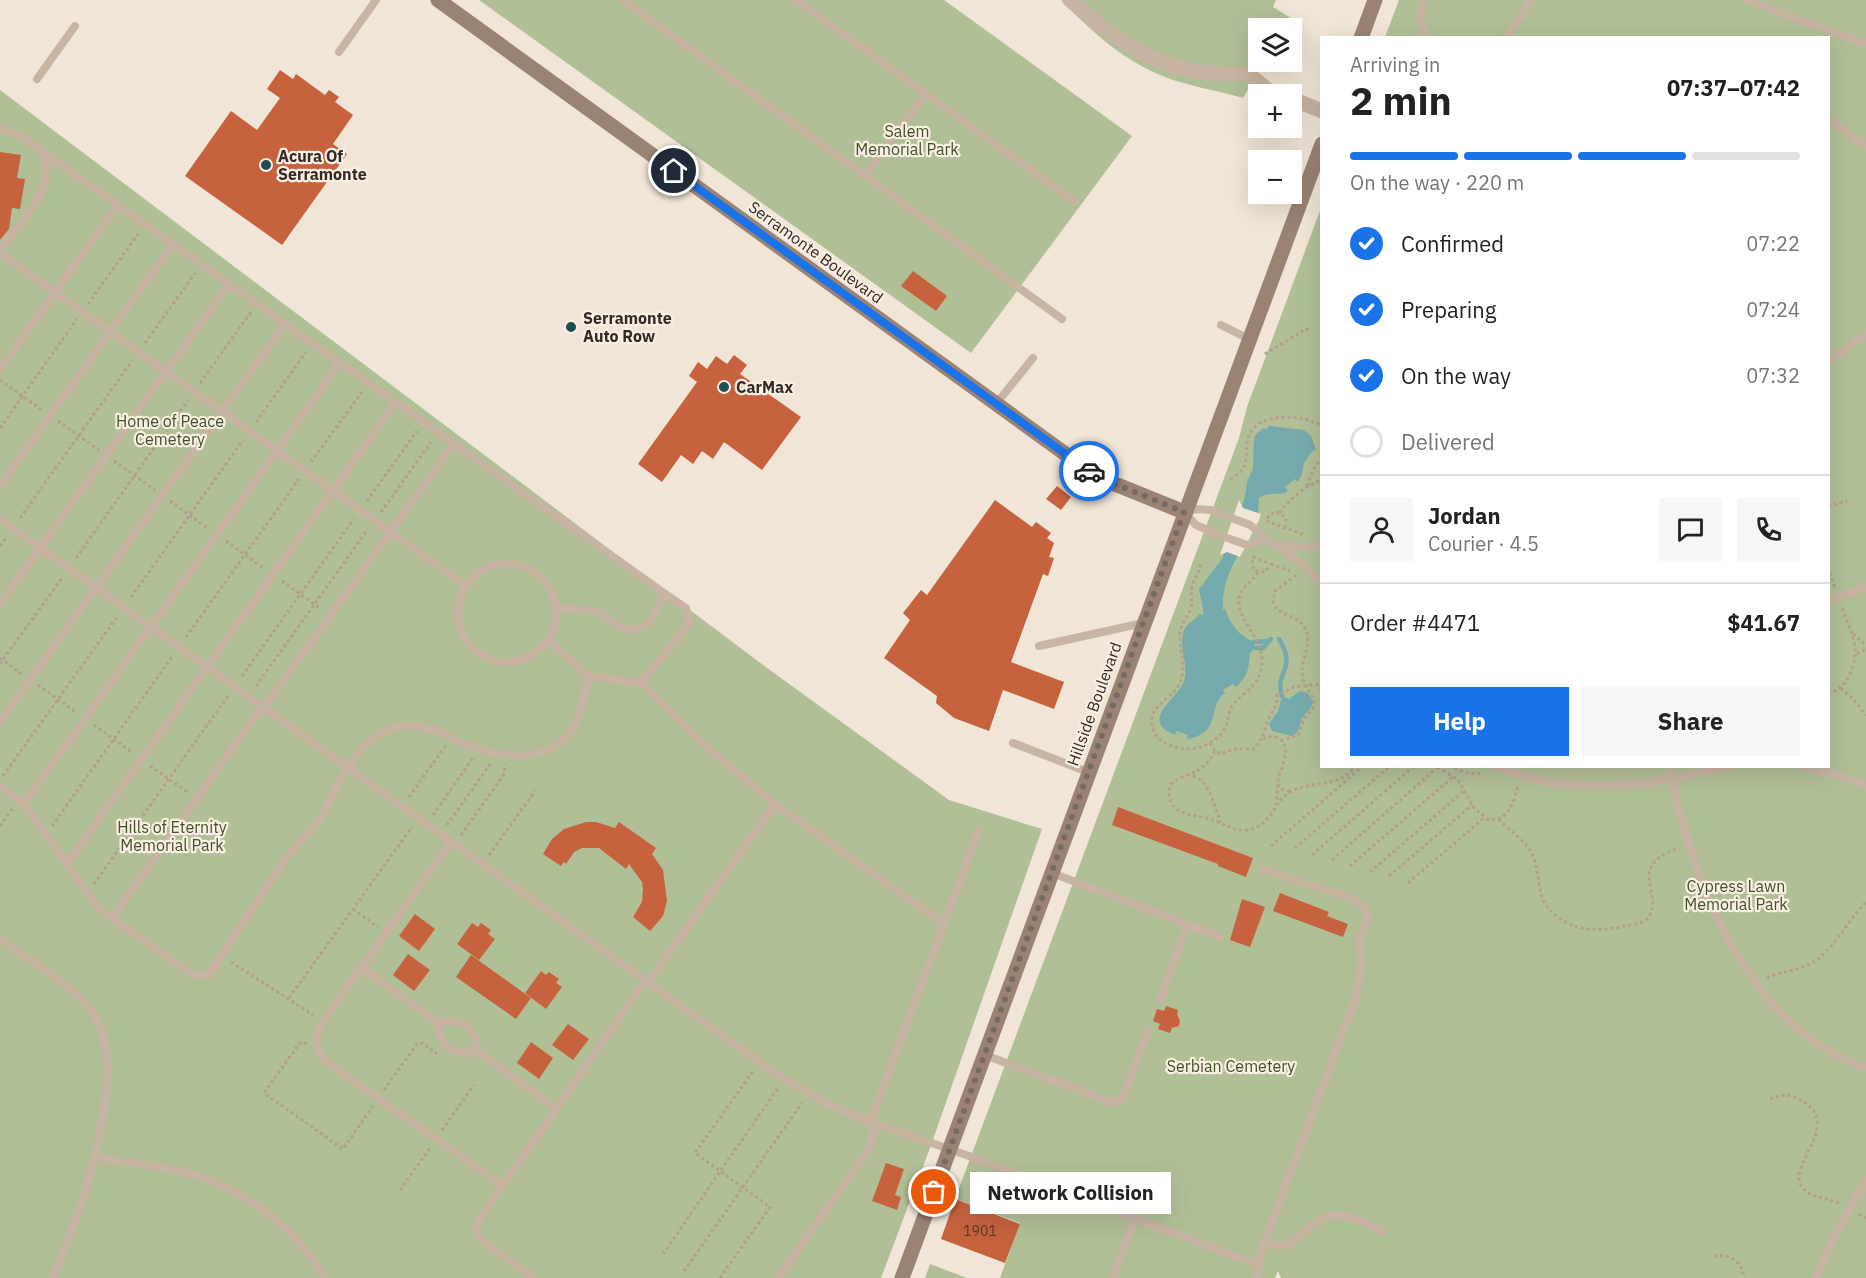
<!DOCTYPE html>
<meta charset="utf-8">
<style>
:root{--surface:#fff;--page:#f6f6f6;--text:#222;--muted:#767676;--line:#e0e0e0;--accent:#1a73e8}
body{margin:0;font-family:"IBM Plex Sans",sans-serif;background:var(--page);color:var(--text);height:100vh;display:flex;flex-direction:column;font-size:22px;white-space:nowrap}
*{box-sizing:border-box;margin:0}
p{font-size:20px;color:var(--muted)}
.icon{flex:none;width:33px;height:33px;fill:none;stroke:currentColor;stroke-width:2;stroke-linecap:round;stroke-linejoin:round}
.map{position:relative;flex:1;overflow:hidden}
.details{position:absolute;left:1320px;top:36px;width:510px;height:732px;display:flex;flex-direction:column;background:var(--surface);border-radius:0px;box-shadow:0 6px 24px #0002}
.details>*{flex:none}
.buttons{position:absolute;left:1248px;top:18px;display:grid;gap:12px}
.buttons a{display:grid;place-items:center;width:54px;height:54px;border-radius:0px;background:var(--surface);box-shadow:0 6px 24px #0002;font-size:30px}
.pin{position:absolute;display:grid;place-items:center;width:51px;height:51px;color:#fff;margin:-26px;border:3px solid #fff;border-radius:50%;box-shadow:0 2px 6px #0007}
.courier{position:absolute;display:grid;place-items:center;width:60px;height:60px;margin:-30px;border:4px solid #1a73e8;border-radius:50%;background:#fff;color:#222;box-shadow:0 2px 8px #0007}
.bubble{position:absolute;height:42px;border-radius:0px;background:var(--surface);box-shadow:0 6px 24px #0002;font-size:20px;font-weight:700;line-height:42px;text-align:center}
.overview em{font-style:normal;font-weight:700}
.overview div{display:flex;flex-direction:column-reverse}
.overview{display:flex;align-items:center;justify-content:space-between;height:102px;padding:0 30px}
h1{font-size:39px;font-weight:700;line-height:45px}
.bar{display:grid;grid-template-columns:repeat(4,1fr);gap:9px 6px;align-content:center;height:72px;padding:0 30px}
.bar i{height:8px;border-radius:4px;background:var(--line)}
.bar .active{background:var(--accent)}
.bar p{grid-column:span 4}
.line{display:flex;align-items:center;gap:15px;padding:0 30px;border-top:2px solid var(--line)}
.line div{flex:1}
.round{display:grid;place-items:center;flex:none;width:63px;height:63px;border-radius:0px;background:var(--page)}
ol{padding:0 30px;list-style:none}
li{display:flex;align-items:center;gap:18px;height:66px}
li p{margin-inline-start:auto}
li .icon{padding:6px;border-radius:50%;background:var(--accent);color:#fff;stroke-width:4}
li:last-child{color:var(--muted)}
li i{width:33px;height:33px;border:3px solid var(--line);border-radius:50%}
.action{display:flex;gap:12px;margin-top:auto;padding:12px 30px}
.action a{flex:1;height:69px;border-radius:0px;background:var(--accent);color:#fff;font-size:24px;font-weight:700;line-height:69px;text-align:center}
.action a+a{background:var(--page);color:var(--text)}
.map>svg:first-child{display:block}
.green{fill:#b1bf97}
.water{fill:#75aaad}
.pier{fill:#f0e5d6}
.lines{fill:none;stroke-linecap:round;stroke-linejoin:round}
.stream{stroke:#75aaad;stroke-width:4.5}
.building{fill:#c6623e}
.path{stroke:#b49e8d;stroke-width:3;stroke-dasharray:3 3;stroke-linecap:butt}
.lane{stroke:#c8b4a2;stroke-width:8}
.street{stroke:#c8b4a2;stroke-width:15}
.secondary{stroke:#9b8374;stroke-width:15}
.done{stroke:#756b63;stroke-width:6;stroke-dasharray:0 10.8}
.route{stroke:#1a73e8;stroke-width:8}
.poi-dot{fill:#1b4f54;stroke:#f9efe2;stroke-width:2}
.labels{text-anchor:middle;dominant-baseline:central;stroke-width:4.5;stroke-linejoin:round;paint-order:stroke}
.number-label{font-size:14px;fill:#58372b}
.park-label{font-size:16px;fill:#415129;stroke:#f9efe2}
.poi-label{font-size:16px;font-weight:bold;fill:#332925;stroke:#f9efe2;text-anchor:start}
.street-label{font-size:16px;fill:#332925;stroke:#f9efe2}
</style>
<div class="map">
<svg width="1866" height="1278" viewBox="0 0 1866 1278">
<rect width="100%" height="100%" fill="#f0e5d6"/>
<path class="green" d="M 479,0 L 944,0 L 1132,136 L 971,353 Z
M 1061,0 L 1276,0 L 1273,7 L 1294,20 L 1288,28 L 1258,28 L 1258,62 L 1264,62 L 1243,98 C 1219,91 1194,87 1170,79 C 1126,63 1093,33 1061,0 Z
M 1399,0 L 1866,0 L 1866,1278 L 1281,1278 L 1278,1271 L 1275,1278 L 1000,1278 L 1020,1223 L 955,1199 L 1239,438 L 1247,407 L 1321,208 L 1322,766 L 1828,766 L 1828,38 L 1385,37 Z
M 0,90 L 759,662 L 949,800 L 1042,829 L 930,1148 L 881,1278 L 0,1278 Z
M 930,1264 L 967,1278 L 925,1278 Z"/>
<path class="water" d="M 1269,426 L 1304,430 L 1311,436 L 1316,450 L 1313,450 L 1304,463 L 1302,474 L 1298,482 L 1295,479 L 1285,487 L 1288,491 C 1279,497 1267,491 1259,498 C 1258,505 1259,511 1257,517 C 1245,551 1221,571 1223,610 L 1225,609 C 1231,625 1239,636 1254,642 L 1255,648 L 1250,653 C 1249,668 1248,676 1236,687 L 1233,684 L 1223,690 L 1225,693 C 1207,706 1222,734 1187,739 L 1188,735 L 1177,731 L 1175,735 C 1138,720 1178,699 1184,681 C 1189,665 1178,645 1184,630 C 1187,623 1195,621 1199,614 L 1204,615 L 1199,589 L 1222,559 L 1245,497 L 1247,482 L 1253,468 L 1254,439 L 1256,434 L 1264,428 L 1266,430 Z
M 1300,691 L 1308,693 L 1313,702 C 1311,710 1305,713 1302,719 C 1298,727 1300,732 1292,736 L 1272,731 L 1269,724 L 1278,711 L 1282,696 L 1289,699 Z"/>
<path class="pier" d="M 1239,500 L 1243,508 L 1261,514 L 1259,520 L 1240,557 L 1227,552 L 1220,555 Z"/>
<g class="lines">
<path class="stream" d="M 1279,639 C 1298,670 1274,671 1282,696
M 1254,642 L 1269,641
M 1255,648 L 1263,648 L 1271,639"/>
</g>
<path class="building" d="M 280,70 L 293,79 L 296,74 L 325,95 L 329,90 L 339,97 L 335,102 L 353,115 L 333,144 L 347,154 L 282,245 L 185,176 L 231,111 L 257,130 L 280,98 L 267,89 Z
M 0,152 L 21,155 L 17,178 L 25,179 L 20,209 L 12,208 L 9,229 L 0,240 Z
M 913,271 L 947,296 L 936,311 L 901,286 Z
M 734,355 L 747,365 L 740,374 L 801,417 L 762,470 L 724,442 L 713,459 L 702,451 L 693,464 L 681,455 L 662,482 L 638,464 L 697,382 L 689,376 L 698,362 L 707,369 L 716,356 L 727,364 Z
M 1057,486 L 1071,497 L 1061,510 L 1046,499 Z
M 995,500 L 1032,527 L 1036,522 L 1051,533 L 1047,538 L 1054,543 L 1049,557 L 1054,558 L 1048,576 L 1043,574 L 1011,662 L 1064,682 L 1054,709 L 1003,690 L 989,731 L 954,718 L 936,703 L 937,696 L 884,658 L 910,620 L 903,613 L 921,590 L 927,595 Z
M 1118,807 L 1253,858 L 1246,877 L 1218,866 L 1218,864 L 1112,825 Z
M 586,822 L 596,822 L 615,828 L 619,822 L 656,848 L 652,854 L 663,870 L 667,901 L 663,916 L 650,931 L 633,917 L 642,902 L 643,889 L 642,882 L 629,864 L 626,869 L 599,848 L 582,848 L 574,852 L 566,864 L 564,862 L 561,866 L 543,854 L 552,839 L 564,829 Z
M 1280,893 L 1329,912 L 1327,916 L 1348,924 L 1343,937 L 1273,911 Z
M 1242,899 L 1265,907 L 1250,947 L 1230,940 Z
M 415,914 L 435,929 L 419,951 L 399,936 Z
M 472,923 L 478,927 L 481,923 L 491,930 L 488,934 L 495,939 L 479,960 L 457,944 Z
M 408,954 L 430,970 L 414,991 L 393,975 Z
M 471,955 L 531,998 L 516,1019 L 456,977 Z
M 541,971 L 546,975 L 549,972 L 559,979 L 556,983 L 562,987 L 546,1009 L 525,993 Z
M 1166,1006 L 1178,1010 L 1177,1014 L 1180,1021 L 1179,1026 L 1172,1028 L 1170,1033 L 1158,1029 L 1160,1024 L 1153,1021 L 1157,1009 L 1164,1011 Z
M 568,1024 L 589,1039 L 573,1060 L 552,1045 Z
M 531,1042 L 553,1058 L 539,1079 L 517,1063 Z
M 886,1163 L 904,1169 L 895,1195 L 901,1197 L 897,1210 L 872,1201 Z
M 955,1199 L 1020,1224 L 1005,1263 L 941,1239 Z"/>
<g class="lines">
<path class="path" d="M 88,304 L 138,234
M 145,343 L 195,273
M 1265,354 L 1306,329 L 1312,331
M 0,380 L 42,410
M 200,383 L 251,312
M 58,421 L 99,450
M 256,422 L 306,352
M 0,428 L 77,319
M 114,461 L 155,490
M 311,462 L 362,392
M 1230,479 C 1249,469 1245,462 1247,444 C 1250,416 1282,415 1304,419 C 1310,420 1315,423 1322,425
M 1307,486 L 1313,470 L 1322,458
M 170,501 L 209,529
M 367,501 L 417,431
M 1828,506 L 1847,501
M 381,512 L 431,442
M 1280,513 C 1286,501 1309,484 1322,480
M 20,518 L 132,361
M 1285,528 L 1286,519 L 1282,514 L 1275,512 L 1269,516 L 1266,521 L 1305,535
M 226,541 L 265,569
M 0,546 L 6,538
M 1253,557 L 1271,564 L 1265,572 L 1255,571 L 1252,565 Z
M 76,558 L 188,400
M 1200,564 C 1200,573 1195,577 1192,585 C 1190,593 1193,601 1191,608 C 1188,617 1181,623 1180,633 C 1179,650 1187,666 1180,683 C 1174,697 1155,702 1152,718 C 1150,729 1157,739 1167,744 C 1187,754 1215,748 1226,726 C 1229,719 1228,711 1233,705 C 1246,688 1261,687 1262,661 C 1262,637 1239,622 1239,602 C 1239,587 1252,583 1258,572
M 1271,564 L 1290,571
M 1828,567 L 1835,588
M 282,581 L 321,609
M 131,597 L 243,440
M 1853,634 L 1866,645
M 186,637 L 299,479
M 1857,654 L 1866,649
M 0,658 L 23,675
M 0,664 L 62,578
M 242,676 L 354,519
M 38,685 L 77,713
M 256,686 L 368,529
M 1841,688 L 1852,698 L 1866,715
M 1828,694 C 1839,691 1844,685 1849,675 C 1863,650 1850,630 1841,606
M 94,725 L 133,753
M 1263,739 C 1269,736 1275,735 1281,740 C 1292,751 1280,768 1278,781 C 1277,789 1278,797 1276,805
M 1281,741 L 1298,735 C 1301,729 1301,723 1305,718 C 1309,712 1314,710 1314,703 C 1314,694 1303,688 1302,673 C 1301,658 1313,643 1305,628 C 1297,614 1280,617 1273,603 L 1275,591 L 1298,574
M 1210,743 L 1215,751 L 1220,754 L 1233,749 L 1254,749 C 1263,738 1263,736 1267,722 C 1271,710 1277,711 1277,695 L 1294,687 L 1321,684
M 1215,751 C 1202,775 1193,770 1173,782 C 1169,787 1168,792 1170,799 C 1176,818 1198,814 1213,820 C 1225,824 1235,832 1248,830 C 1274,824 1273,801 1292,791 C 1313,780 1340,789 1355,766
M 150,766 L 189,793
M 1449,766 L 1466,773 L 1483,774
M 1438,767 L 1458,780 L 1474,808 L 1487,819 C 1509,823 1513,802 1518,786
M 3,776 L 117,617
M 1193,776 C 1211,781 1213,807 1221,822
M 1278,784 L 1281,789 L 1290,791
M 409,797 L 446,745
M 433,815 L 473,758
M 1499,819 C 1509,831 1524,839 1531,852 C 1542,872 1534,896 1552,912 C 1573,932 1599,932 1625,926 C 1632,925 1642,924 1647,919 C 1667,897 1623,866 1679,848
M 447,825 L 491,763
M 0,826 L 13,808
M 52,826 L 172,657
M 461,835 L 505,773 L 504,764
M 1271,846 L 1363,766
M 1295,848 L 1390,766
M 489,855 L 535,791
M 1312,855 L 1414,766
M 1332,860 L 1439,766
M 1350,866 L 1454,776
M 1370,872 L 1465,790
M 1389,876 L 1472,805
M 1408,883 L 1484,818
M 94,884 L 228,696
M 353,909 L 378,927
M 231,962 L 313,1015
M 1767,978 C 1781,971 1798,971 1812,963 C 1831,953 1849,919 1866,902
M 289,998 L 412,827
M 307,1044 L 302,1042 L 299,1044 L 264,1093 L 343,1149 L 373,1106
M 384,1090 L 417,1044 L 422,1043 L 437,1054
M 1770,1099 C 1781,1094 1791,1094 1801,1100 C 1842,1123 1792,1161 1800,1183 C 1805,1198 1828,1197 1840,1204
M 442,1130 L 474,1085
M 400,1190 L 430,1148
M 1859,1214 L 1866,1218
M 663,1254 L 778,1088
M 1714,1256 C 1731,1254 1742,1261 1744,1278
M 684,1271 L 802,1103
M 720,1278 L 770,1207 L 695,1153 L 753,1071"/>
<path class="lane" d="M 623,0 L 1062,319
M 796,0 L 1075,202
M 1423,0 L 1420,18 L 1425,38
M 1747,0 L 1866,44
M 1507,38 L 1531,0
M 339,52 L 376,0
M 1292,53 L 1296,51
M 1247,73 L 1261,62
M 37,79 L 75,26
M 1828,119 L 1866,147
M 0,129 C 13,130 22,137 33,144 C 71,173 19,224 0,250
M 39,149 L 664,593
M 865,176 L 926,94
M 0,253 L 466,586
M 1221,325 L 1249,339
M 1828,362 L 1866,333
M 0,369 L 118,205
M 996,404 L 1033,358
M 0,486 L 173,244
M 0,519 L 772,1071 L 818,1099 L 851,1115 L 969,1156 L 1259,1265
M 1264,540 L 1260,533 L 1250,525 L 1211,510 L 1196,509 L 1184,512 L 1196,525 L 1219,535 L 1247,545 L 1264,540 L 1278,546 L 1304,566 L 1322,584
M 1278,546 L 1322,547
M458 613a49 49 0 1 1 98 0a49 49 0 1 1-98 0Z
M 1828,601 L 1866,587
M 0,604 L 229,284
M 556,608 C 571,609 589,608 603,615 C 608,618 613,623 618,626 C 647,640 655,615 664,593 L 686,608 L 689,624 L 641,683
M 548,640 L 588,676
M 1039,646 L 1143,623
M 264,708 L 454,444
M 0,722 L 285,324
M 1013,743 L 1088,772
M 1494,766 C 1545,787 1598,791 1652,782 C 1679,778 1706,770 1733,766
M 1669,766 C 1692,879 1747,1029 1866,1068
M 1797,766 L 1841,776 L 1866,786
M 0,786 L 24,804 L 99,909 L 193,975 L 209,975 C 234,937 258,898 284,861 C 295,846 309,834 320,820 C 326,811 329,800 334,791 C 347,767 363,738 391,729 C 423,719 445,736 473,747 C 500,757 542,761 564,739 C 581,723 585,698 588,676 L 641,683 L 702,743 L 775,804 L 944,924
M 24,804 L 340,363
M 451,842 L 321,1024 C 313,1038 316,1052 328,1063 L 503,1186
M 67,864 L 396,402
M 1052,873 L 1220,937
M 112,918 L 262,707
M 0,939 C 27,959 75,986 93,1013 C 132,1074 79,1217 53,1278
M 361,968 L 437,1022 L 455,1021 L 466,1025 L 475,1038 L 478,1052
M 1160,1000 L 1188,924
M 437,1022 L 440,1036 L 448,1048 L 460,1053 L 478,1052 L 556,1108
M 985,1055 L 1113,1103 L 1122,1099 L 1125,1093 L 1148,1030
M 94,1157 C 128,1163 165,1166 198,1176 C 248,1193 299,1230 324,1278
M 1264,1244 C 1291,1250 1294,1239 1313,1224 C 1335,1207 1362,1219 1383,1232
M 534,1278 L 479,1238 L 476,1229 L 479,1220 L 638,991 L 655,973 L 775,804
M 778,1278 L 869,1150 L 873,1136 L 874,1112 L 979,830
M 1113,1278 L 1135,1218
M 1257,1278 L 1260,1258 L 1264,1244 L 1357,995 L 1361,969 L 1360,939 L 1368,917 L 1364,906 L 1353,899 L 1262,869
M 1816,1278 L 1838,1229 L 1866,1180"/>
<path class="street" d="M 1070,0 C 1124,48 1172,80 1247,73 L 1273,94
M 1292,99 L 1322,111"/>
<path class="secondary" d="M 438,0 L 1078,463 L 1115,484 L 1184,512
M 1361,38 L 1375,0
M 902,1278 L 1322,144"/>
</g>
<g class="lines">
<path class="done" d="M 934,1192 L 1184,512 L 1115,484 L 1089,471"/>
<path class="route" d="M 674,171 L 1089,471"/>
</g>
<g class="poi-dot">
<circle cx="266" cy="165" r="6"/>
<circle cx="571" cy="327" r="6"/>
<circle cx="724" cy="387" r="6"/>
</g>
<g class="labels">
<g class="number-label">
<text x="980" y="1231">1901</text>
</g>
<g class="park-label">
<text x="907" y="131">Salem<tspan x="907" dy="18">Memorial Park</tspan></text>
<text x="170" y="421">Home of Peace<tspan x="170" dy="18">Cemetery</tspan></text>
<text x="172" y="827">Hills of Eternity<tspan x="172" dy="18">Memorial Park</tspan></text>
<text x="1736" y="886">Cypress Lawn<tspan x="1736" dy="18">Memorial Park</tspan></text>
<text x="1231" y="1066">Serbian Cemetery</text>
</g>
<g class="poi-label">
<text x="278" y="156">Acura Of<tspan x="278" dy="18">Serramonte</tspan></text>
<text x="583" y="318">Serramonte<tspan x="583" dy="18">Auto Row</tspan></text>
<text x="736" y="387">CarMax</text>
</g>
<g class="street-label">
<text transform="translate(816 252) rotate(36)">Serramonte Boulevard</text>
<text transform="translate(1094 704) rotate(-70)">Hillside Boulevard</text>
</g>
</g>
</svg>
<div class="buttons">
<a><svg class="icon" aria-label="layers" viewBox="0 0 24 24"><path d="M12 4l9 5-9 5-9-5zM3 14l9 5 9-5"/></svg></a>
<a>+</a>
<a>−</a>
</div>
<div class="pin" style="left:934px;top:1192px;background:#ea580c"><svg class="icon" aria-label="bag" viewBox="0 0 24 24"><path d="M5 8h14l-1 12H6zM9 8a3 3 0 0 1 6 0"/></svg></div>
<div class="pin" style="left:674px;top:171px;background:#1f2937"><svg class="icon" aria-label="home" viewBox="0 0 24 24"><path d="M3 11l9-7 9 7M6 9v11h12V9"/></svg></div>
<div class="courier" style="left:1089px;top:471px"><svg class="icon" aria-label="car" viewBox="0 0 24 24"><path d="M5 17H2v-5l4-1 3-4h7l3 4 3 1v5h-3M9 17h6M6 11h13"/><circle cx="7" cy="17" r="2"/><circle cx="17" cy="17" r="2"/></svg></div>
<div class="bubble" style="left:970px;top:1172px;width:201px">Network Collision</div>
<section class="details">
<div class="overview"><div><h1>2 min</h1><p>Arriving in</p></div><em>07:37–07:42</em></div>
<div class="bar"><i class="active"></i><i class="active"></i><i class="active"></i><i></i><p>On the way · 220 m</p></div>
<ol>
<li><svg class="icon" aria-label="check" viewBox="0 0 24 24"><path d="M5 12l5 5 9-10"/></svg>Confirmed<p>07:22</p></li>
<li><svg class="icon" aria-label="check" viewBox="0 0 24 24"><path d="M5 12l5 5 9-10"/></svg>Preparing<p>07:24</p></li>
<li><svg class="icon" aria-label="check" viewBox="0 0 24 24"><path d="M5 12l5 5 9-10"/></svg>On the way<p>07:32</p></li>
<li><i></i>Delivered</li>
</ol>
<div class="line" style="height:108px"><a class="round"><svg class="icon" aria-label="person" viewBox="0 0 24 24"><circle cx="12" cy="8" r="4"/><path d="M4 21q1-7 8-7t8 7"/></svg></a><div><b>Jordan</b><p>Courier · 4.5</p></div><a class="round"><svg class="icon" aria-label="chat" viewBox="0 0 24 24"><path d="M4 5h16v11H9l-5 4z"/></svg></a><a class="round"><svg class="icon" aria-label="phone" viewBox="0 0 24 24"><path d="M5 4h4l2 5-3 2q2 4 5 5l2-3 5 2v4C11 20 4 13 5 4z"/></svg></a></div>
<div class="line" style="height:78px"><div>Order #4471</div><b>$41.67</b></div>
<div class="action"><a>Help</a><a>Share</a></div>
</section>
</div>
